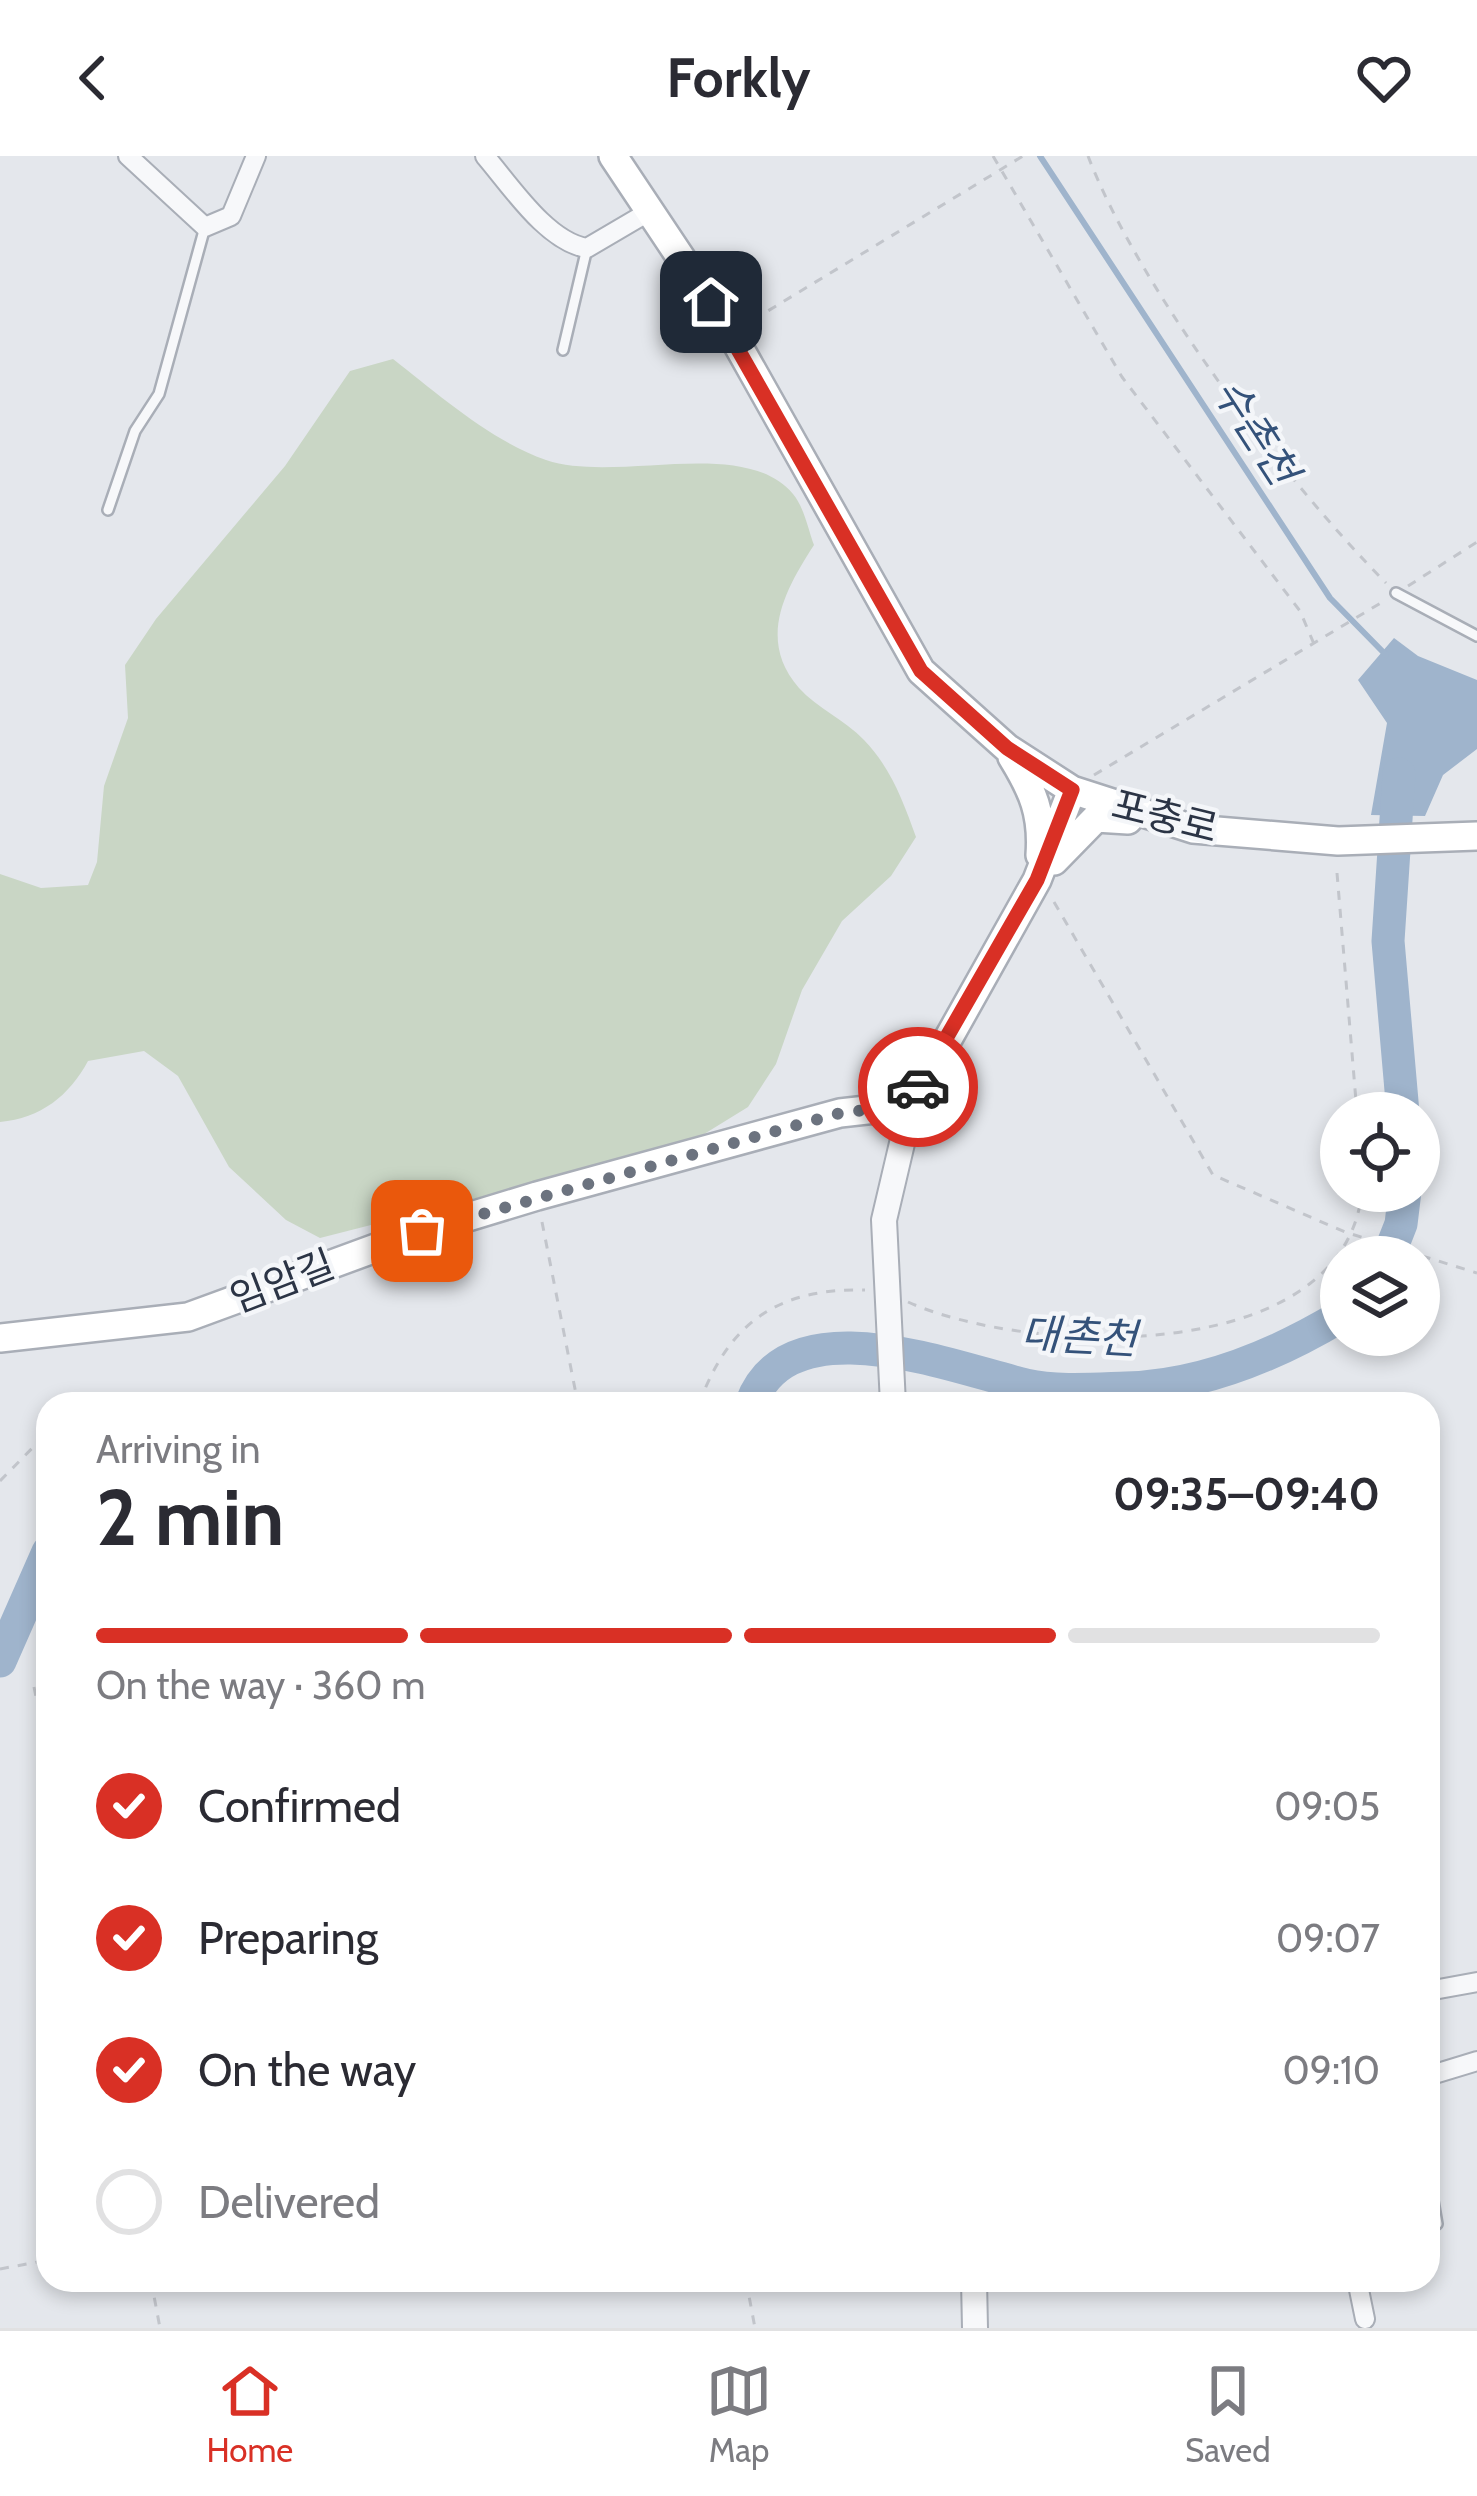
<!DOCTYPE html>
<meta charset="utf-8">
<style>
:root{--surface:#fff;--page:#f7f7f7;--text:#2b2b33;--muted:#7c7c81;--line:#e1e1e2;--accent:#d93025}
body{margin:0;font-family:Cabin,"Noto Sans KR",sans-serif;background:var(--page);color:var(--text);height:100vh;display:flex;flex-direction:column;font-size:45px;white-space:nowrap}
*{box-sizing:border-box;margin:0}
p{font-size:39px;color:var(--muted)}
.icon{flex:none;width:66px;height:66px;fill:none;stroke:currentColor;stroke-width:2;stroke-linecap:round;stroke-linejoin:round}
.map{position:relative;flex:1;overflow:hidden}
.panel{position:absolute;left:36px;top:1236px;width:1404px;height:900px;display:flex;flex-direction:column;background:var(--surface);border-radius:36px;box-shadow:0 6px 18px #0003}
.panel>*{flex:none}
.controls{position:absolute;left:1320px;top:936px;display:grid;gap:24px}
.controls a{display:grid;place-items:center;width:120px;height:120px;border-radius:50%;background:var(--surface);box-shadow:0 6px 18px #0003;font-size:60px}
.pin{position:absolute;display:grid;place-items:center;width:102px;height:102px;color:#fff;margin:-51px;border-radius:24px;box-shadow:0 6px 18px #0006}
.courier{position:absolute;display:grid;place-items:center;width:120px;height:120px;margin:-60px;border:9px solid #d93025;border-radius:50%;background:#fff;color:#222;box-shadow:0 3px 15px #0007}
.headline em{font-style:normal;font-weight:700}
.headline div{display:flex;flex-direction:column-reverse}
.headline{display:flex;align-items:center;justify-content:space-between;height:204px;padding:0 60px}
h1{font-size:78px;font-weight:700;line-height:90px}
.bar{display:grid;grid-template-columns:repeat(4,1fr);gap:18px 12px;align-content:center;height:144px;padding:0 60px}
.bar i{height:15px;border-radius:9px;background:var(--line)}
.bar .active{background:var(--accent)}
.bar p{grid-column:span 4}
ol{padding:0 60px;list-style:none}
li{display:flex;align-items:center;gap:36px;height:132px}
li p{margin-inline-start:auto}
li .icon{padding:12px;border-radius:50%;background:var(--accent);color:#fff;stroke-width:4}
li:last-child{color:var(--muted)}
li i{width:66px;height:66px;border:6px solid var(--line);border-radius:50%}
header{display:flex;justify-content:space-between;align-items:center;height:156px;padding:0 60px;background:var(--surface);font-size:54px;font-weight:700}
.tabs{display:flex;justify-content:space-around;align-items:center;height:168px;border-top:3px solid var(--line);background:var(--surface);font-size:33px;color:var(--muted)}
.tabs a{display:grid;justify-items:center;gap:6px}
.tabs .active{color:var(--accent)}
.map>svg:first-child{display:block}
.green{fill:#c9d6c5}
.water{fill:#9fb4cc}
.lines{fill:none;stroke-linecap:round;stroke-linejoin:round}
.stream{stroke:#9fb4cc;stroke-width:6}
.river{stroke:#9fb4cc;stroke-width:33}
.service-casing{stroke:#a9aeb7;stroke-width:14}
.minor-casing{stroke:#a9aeb7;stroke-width:22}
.tertiary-casing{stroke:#a9aeb7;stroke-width:28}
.secondary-casing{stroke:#a9aeb7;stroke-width:32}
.path{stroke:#c2c5cb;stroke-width:3;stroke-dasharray:9 9;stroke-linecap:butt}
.service{stroke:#f7f8fa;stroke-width:9}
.minor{stroke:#f7f8fa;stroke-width:18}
.tertiary{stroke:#f7f8fa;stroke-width:24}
.secondary{stroke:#fff;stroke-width:27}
.done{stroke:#6c737f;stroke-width:12;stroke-dasharray:0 21.6}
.route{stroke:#d93025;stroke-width:15}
.labels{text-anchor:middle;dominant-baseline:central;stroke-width:9;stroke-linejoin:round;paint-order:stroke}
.street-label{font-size:39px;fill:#2b3445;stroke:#f4f6f9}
.water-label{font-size:42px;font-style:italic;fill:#34527a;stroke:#f4f6f9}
</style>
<header><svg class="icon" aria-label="back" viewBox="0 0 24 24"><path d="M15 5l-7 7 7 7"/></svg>Forkly<svg class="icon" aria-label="heart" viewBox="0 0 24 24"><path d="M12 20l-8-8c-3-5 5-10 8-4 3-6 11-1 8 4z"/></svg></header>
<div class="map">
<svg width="1477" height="2172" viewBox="0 0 1477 2172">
<rect width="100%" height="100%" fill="#e4e7ec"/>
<path class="green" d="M 393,203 C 438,238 491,285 546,304 C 617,328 743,279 793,338 C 804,351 808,373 814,389 C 785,434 757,484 799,532 C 817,552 845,564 864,584 C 891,612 903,645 916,681 L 891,720 L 842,765 L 802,834 L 776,908 L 748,951 L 688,988 L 320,1082 L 286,1064 L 229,1011 L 178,920 L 144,895 L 88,905 C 69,940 41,962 0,966 L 0,718 L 41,732 L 88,729 L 97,706 L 104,630 L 128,562 L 125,509 L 156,463 L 285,310 L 350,215 Z"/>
<path class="water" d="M 1394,482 L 1418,500 L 1477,524 L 1477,593 L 1443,619 L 1425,660 L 1371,659 L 1387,567 L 1358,524 Z"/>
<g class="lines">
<path class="stream" d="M 1040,0 L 1330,442 L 1386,499"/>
<path class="river" d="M 1399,618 L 1388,785 L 1403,957
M 1388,1101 L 1401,1068 L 1405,1035
M 751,1248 C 789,1145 953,1212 1026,1229 C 1056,1236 1095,1233 1126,1232 C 1203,1230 1276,1199 1341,1160
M 0,1505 L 48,1396"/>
<defs>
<path id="service" d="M 563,194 L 587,92
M 108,354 L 135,275 L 159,238 L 205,71
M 1396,437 L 1477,480
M 1428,2016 L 1437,2068"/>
<path id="minor" d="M 128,0 L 205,71 L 231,60 L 256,0
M 485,0 C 510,29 547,86 587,92 L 650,55
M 1428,1835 L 1477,1826
M 1428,1920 L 1477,1905
M 1357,2124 L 1365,2163"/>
<path id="tertiary" d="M 893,1248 L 884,1064 L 911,949
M 974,2124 L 975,2172"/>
<path id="secondary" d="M 613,0 L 731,177 L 921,515 L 1007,592 L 1072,634 L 1193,673 L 1338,685 L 1477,680
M 1012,601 C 1033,635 1043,658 1040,699
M 1054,705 L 1096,662 L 1128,664
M 0,1182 L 188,1161 L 422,1075 L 537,1040 L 840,957 L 911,949 L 1037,724 L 1072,634"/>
</defs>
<use href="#service" class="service-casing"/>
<use href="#minor" class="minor-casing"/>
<use href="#tertiary" class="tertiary-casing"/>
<use href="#secondary" class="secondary-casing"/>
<path class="path" d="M 993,0 L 1122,221 L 1300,455 L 1314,488
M 1088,0 C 1139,133 1286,326 1386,427
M 753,164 L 1023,0
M 1408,430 L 1477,386
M 1094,619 L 1384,445
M 1337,717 L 1357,957
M 1054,746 L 1213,1019 L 1345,1076 L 1477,1117
M 542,1066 L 578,1248
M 908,1146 C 1025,1199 1344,1213 1362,1035
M 699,1248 C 729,1166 778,1132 865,1134
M 0,1325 L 48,1276
M 34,1531 L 48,1600
M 0,2113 L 48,2104
M 151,2124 L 160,2172
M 746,2124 L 755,2172"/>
<use href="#service" class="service"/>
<use href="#minor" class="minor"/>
<use href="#tertiary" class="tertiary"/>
<use href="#secondary" class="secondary"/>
</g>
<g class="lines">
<path class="done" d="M 422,1075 L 840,957 L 910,949 L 918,931"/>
<path class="route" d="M 711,146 L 921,515 L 1007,592 L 1072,634 L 1037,724 L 918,931"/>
</g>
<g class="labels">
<g class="street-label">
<text transform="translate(1165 660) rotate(14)">포충로</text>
<text transform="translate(282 1125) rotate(-21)">임암길</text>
</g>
<g class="water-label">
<text transform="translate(1256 275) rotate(57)">수촌천</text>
<text transform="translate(1079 1180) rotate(3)">대촌천</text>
</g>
</g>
</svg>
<div class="controls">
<a><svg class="icon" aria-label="locate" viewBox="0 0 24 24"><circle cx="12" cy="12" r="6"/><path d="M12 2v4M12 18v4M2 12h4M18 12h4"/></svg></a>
<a><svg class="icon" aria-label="layers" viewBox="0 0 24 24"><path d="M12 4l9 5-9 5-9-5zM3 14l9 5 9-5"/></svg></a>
</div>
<div class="pin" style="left:422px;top:1075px;background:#ea580c"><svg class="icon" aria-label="bag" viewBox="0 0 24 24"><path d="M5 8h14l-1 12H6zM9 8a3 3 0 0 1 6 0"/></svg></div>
<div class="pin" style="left:711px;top:146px;background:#1f2937"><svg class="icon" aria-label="home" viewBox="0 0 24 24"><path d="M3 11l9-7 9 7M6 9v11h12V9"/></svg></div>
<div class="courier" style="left:918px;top:931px"><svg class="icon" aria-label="car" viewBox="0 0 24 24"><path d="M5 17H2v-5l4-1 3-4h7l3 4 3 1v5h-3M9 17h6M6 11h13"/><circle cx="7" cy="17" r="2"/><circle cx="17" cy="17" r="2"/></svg></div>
<section class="panel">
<div class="headline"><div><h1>2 min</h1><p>Arriving in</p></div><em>09:35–09:40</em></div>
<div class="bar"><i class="active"></i><i class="active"></i><i class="active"></i><i></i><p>On the way · 360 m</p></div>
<ol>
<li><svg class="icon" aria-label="check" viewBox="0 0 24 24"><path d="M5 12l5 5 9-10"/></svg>Confirmed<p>09:05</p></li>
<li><svg class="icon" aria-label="check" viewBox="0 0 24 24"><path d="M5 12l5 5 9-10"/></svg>Preparing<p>09:07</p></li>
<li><svg class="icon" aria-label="check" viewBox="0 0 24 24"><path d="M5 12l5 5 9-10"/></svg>On the way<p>09:10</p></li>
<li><i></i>Delivered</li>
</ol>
</section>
</div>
<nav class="tabs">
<a class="active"><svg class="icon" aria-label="home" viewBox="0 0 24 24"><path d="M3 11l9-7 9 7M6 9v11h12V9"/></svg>Home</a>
<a><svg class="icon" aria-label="map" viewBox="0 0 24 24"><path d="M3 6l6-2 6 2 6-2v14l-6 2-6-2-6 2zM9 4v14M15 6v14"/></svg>Map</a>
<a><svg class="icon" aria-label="saved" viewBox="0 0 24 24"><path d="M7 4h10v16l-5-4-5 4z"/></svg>Saved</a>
</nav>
